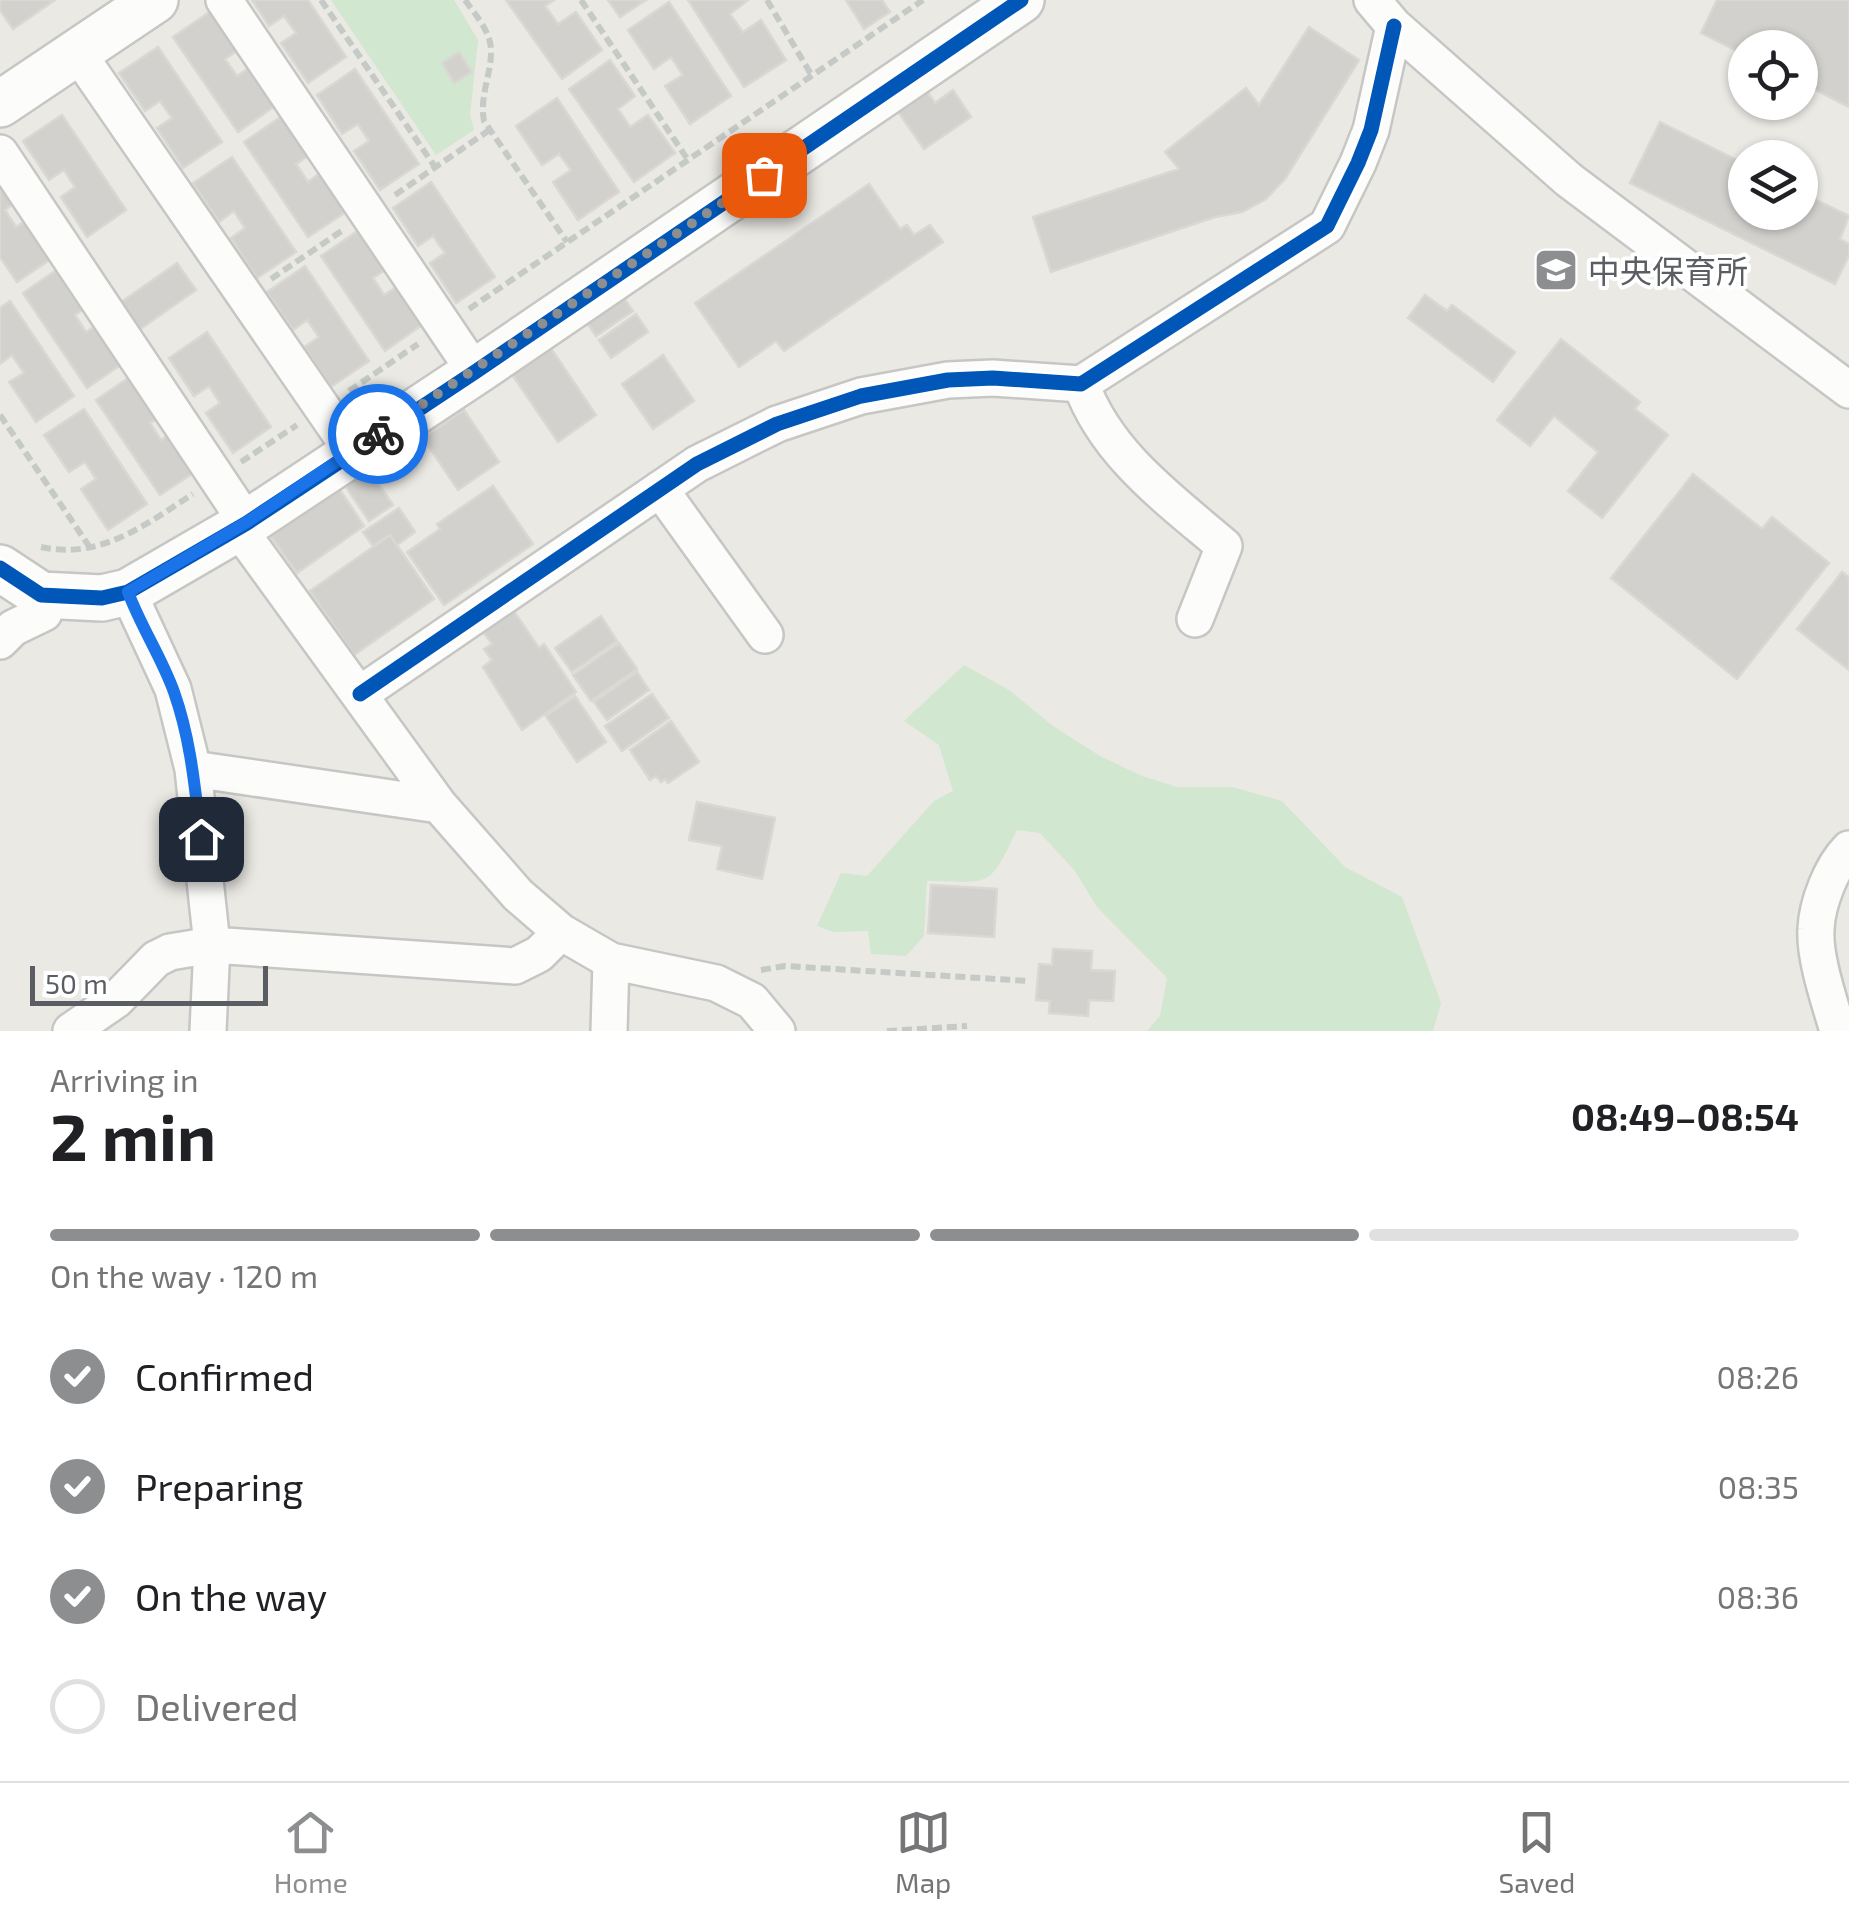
<!DOCTYPE html>
<meta charset="utf-8">
<style>
:root{--surface:#fff;--page:#f2f2f2;--text:#202124;--muted:#757577;--line:#e0e0e0;--accent:#8c8e90}
body{margin:0;font-family:"Exo 2","Noto Sans JP",sans-serif;background:var(--page);color:var(--text);height:100vh;display:flex;flex-direction:column;font-size:38px;white-space:nowrap}
*{box-sizing:border-box;margin:0}
p{font-size:32px;color:var(--muted)}
.icon{flex:none;width:55px;height:55px;fill:none;stroke:currentColor;stroke-width:2;stroke-linecap:round;stroke-linejoin:round}
.map{position:relative;height:1031px;overflow:hidden}
.details{display:flex;flex-direction:column;background:var(--surface);flex:1}
.details>*{flex:none}
.buttons{position:absolute;left:1728px;top:30px;display:grid;gap:20px}
.buttons a{display:grid;place-items:center;width:90px;height:90px;border-radius:50%;background:var(--surface);box-shadow:0 2px 8px #0004;font-size:50px}
.scale{position:absolute;left:30px;bottom:25px;width:238px;box-sizing:border-box;padding-left:10px;border:5px solid #5a5d62;border-top:0;font-size:28px;line-height:35px;white-space:nowrap;color:#5a5d62;-webkit-text-stroke:8px #fff;paint-order:stroke}
.pin{position:absolute;display:grid;place-items:center;width:85px;height:85px;color:#fff;margin:-42px;border-radius:20px;box-shadow:0 5px 15px #0006}
.courier{position:absolute;display:grid;place-items:center;width:100px;height:100px;margin:-50px;border:8px solid #1a73e8;border-radius:50%;background:#fff;color:#222;box-shadow:0 2px 12px #0007}
.headline em{font-style:normal;font-weight:700}
.headline div{display:flex;flex-direction:column-reverse}
.headline{display:flex;align-items:center;justify-content:space-between;height:170px;padding:0 50px}
h1{font-size:65px;font-weight:700;line-height:75px}
.bar{display:grid;grid-template-columns:repeat(4,1fr);gap:15px 10px;align-content:center;height:120px;padding:0 50px}
.bar i{height:12px;border-radius:8px;background:var(--line)}
.bar .on{background:var(--accent)}
.bar p{grid-column:span 4}
ol{padding:0 50px;list-style:none}
li{display:flex;align-items:center;gap:30px;height:110px}
li p{margin-inline-start:auto}
li .icon{padding:10px;border-radius:50%;background:var(--accent);color:#fff;stroke-width:4}
li:last-child{color:var(--muted)}
li i{width:55px;height:55px;border:5px solid var(--line);border-radius:50%}
.menu{display:flex;justify-content:space-around;align-items:center;height:140px;border-top:2px solid var(--line);background:var(--surface);font-size:28px;color:var(--muted)}
.menu a{display:grid;justify-items:center;gap:5px}
.menu .on{color:var(--accent)}
.map>svg:first-child{display:block}
.green{fill:#d1e7cf}
.building{fill:#d2d1ce;stroke:#dad8d3;stroke-width:2.5}
.lines{fill:none;stroke-linecap:round;stroke-linejoin:round}
.minor-casing{stroke:#c6c6c5;stroke-width:40}
.tertiary-casing{stroke:#c6c6c5;stroke-width:50}
.path{stroke:#c5cac7;stroke-width:6;stroke-dasharray:10 5;stroke-linecap:butt}
.minor{stroke:#fcfcfb;stroke-width:35}
.tertiary{stroke:#fcfcfb;stroke-width:45}
.cycleway-casing{stroke:#fff;stroke-width:21}
.cycleway{stroke:#0057b8;stroke-width:15}
.done{stroke:#8c8e90;stroke-width:10;stroke-dasharray:0 18}
.route{stroke:#1a73e8;stroke-width:12}
.labels{text-anchor:middle;dominant-baseline:central;stroke-width:8;stroke-linejoin:round;paint-order:stroke}
.poi-label{font-size:32px;fill:#5a5d62;stroke:#fff;text-anchor:start}
</style>
<div class="map">
<svg width="1849" height="1031" viewBox="0 0 1849 1031">
<rect width="100%" height="100%" fill="#eae9e4"/>
<path class="green" d="M 331,0 L 454,0 L 478,40 L 470,115 L 474,130 L 436,155 Z
M 964,665 L 1009,690 L 1053,726 L 1100,756 L 1142,776 L 1177,787 L 1232,787 L 1282,801 L 1345,867 L 1402,897 L 1441,1003 L 1433,1031 L 1147,1031 L 1160,1016 L 1167,978 L 1097,907 L 1075,871 L 1040,833 L 1017,830 C 988,890 991,882 927,881 L 924,936 L 906,956 L 871,954 L 868,931 L 833,932 L 817,926 L 841,873 L 867,876 L 934,801 L 953,791 L 939,745 L 904,721 Z"/>
<path class="building" d="M 0,0 L 55,0 L 13,29 L 0,10 Z
M 252,0 L 308,0 L 346,57 L 308,83 L 281,43 L 296,33 L 284,16 L 269,26 Z
M 506,0 L 554,0 L 545,6 L 558,24 L 576,12 L 602,50 L 562,79 Z
M 608,0 L 646,0 L 620,17 Z
M 688,0 L 748,0 L 730,14 L 743,32 L 761,20 L 786,60 L 744,87 Z
M 846,0 L 882,0 L 890,12 L 864,29 Z
M 1717,0 L 1849,0 L 1849,107 L 1800,82 L 1800,48 L 1745,48 L 1745,55 L 1701,33 Z
M 669,2 L 731,96 L 690,124 L 665,86 L 683,75 L 671,57 L 654,69 L 628,30 Z
M 211,11 L 237,51 L 225,59 L 237,76 L 249,68 L 275,106 L 238,132 L 173,37 Z
M 1309,27 L 1359,60 L 1285,179 L 1266,199 L 1242,212 L 1215,217 L 1051,272 L 1033,217 L 1179,169 L 1165,152 L 1246,88 L 1259,105 Z
M 158,47 L 222,142 L 183,168 L 157,128 L 172,118 L 160,101 L 145,111 L 119,73 Z
M 459,52 L 472,72 L 454,83 L 442,63 Z
M 610,60 L 635,96 L 618,109 L 630,127 L 648,115 L 675,153 L 634,182 L 569,89 Z
M 355,69 L 419,164 L 380,190 L 354,151 L 369,141 L 358,124 L 342,134 L 317,95 Z
M 917,77 L 935,103 L 953,90 L 971,117 L 924,149 L 888,97 Z
M 557,98 L 619,192 L 578,220 L 553,182 L 571,170 L 559,154 L 542,165 L 516,126 Z
M 62,115 L 126,210 L 87,237 L 61,197 L 75,187 L 64,170 L 49,180 L 23,141 Z
M 282,116 L 308,156 L 296,164 L 308,182 L 320,173 L 346,212 L 308,237 L 244,142 Z
M 1660,122 L 1745,164 L 1745,212 L 1800,212 L 1800,192 L 1849,216 L 1840,239 L 1849,244 L 1849,255 L 1835,284 L 1630,183 Z
M 232,157 L 296,252 L 257,278 L 231,238 L 245,228 L 234,211 L 219,222 L 193,183 Z
M 0,176 L 17,201 L 5,210 L 16,227 L 28,219 L 54,257 L 17,282 L 0,257 Z
M 431,182 L 495,277 L 456,303 L 430,263 L 445,253 L 433,236 L 418,246 L 393,208 Z
M 869,184 L 900,229 L 907,225 L 914,235 L 930,225 L 943,242 L 784,351 L 776,341 L 739,367 L 695,303 Z
M 359,230 L 385,270 L 373,278 L 384,295 L 397,287 L 422,325 L 385,351 L 321,256 Z
M 177,263 L 196,290 L 136,332 L 117,305 Z
M 305,266 L 369,361 L 331,387 L 304,347 L 319,337 L 307,320 L 293,330 L 267,292 Z
M 61,267 L 88,306 L 75,315 L 86,332 L 100,323 L 125,362 L 87,388 L 23,293 Z
M 619,291 L 633,311 L 596,336 L 583,317 Z
M 1425,295 L 1447,311 L 1452,305 L 1515,352 L 1493,382 L 1408,318 Z
M 10,301 L 74,396 L 36,422 L 9,382 L 24,373 L 12,355 L 0,364 L 0,308 Z
M 636,314 L 648,332 L 611,358 L 599,340 Z
M 207,332 L 271,427 L 233,453 L 206,413 L 220,403 L 209,386 L 194,396 L 169,358 Z
M 1561,339 L 1640,402 L 1635,409 L 1668,435 L 1602,518 L 1568,491 L 1598,452 L 1554,416 L 1530,446 L 1497,420 Z
M 546,341 L 596,415 L 558,442 L 507,367 Z
M 663,355 L 694,401 L 653,429 L 622,384 Z
M 134,374 L 161,416 L 150,423 L 161,440 L 173,432 L 198,470 L 160,495 L 96,400 Z
M 84,409 L 147,504 L 108,530 L 81,489 L 96,479 L 85,462 L 69,472 L 44,435 Z
M 464,410 L 499,462 L 458,490 L 423,438 Z
M 363,462 L 393,505 L 369,521 L 340,478 Z
M 1693,474 L 1762,529 L 1772,517 L 1829,563 L 1737,679 L 1611,578 Z
M 332,478 L 364,526 L 297,573 L 267,531 Z
M 493,486 L 533,544 L 444,605 L 407,552 L 440,529 L 437,524 Z
M 399,508 L 415,532 L 397,545 L 390,535 L 373,546 L 363,532 Z
M 390,535 L 434,599 L 354,655 L 310,591 Z
M 1842,572 L 1849,577 L 1849,670 L 1797,629 Z
M 511,607 L 539,648 L 544,644 L 576,692 L 522,730 L 483,667 L 492,660 L 484,649 L 492,644 L 480,628 Z
M 601,616 L 617,641 L 572,672 L 555,648 Z
M 619,643 L 637,669 L 591,701 L 573,675 Z
M 637,672 L 649,690 L 607,720 L 594,702 Z
M 652,694 L 669,718 L 622,751 L 605,726 Z
M 575,696 L 606,742 L 577,762 L 546,716 Z
M 671,721 L 699,762 L 668,783 L 665,779 L 661,782 L 656,776 L 650,780 L 630,750 Z
M 697,802 L 775,818 L 762,879 L 717,869 L 722,846 L 689,840 Z
M 931,885 L 997,889 L 994,937 L 928,933 Z
M 1053,949 L 1092,951 L 1091,970 L 1115,971 L 1113,1001 L 1089,1000 L 1088,1016 L 1049,1013 L 1050,1001 L 1036,1000 L 1039,964 L 1052,965 Z"/>
<g class="lines">
<defs>
<path id="minor" d="M 224,0 L 475,372
M 1372,0 L 1394,26 L 1569,180 L 1849,390
M 77,52 L 352,451
M 0,153 L 247,523
M 1081,384 C 1106,454 1169,499 1224,546 L 1195,619
M 660,489 L 765,635
M 238,528 L 439,805 L 518,895 L 561,932 L 611,961 L 716,983 L 752,1001 L 777,1031
M 128,592 L 173,689 L 193,769 L 212,945 L 208,1031
M 0,641 L 13,628 L 44,613 L 41,595
M 360,694 L 697,464 L 777,424 L 861,396 L 948,380 L 993,378 L 1081,384 L 1327,226 L 1358,163 L 1371,130 L 1394,26
M 193,769 L 439,805
M 71,1031 L 116,1000 L 156,959 L 170,952 L 212,945 L 515,966 L 539,954 L 561,932
M 609,1031 L 611,961
M 1838,1031 C 1830,1003 1814,958 1816,929 C 1817,904 1831,867 1849,849"/>
<path id="tertiary" d="M 0,104 L 155,0
M 0,568 L 41,595 L 102,598 L 128,592 L 247,523 L 475,372 L 1021,0"/>
</defs>
<use href="#minor" class="minor-casing"/>
<use href="#tertiary" class="tertiary-casing"/>
<path class="path" d="M 321,0 L 435,167
M 465,0 C 475,14 490,31 491,49 C 492,73 479,96 484,121 L 567,242
M 581,0 L 688,160
M 767,0 L 812,76
M 395,195 L 488,131
M 271,279 L 343,230
M 469,309 L 923,0
M 349,391 L 418,344
M 0,415 L 91,549
M 241,462 L 297,425
M 41,547 C 100,560 145,525 193,494
M 761,970 L 785,966 L 1029,981
M 887,1031 L 967,1026"/>
<use href="#minor" class="minor"/>
<use href="#tertiary" class="tertiary"/>
<defs>
<path id="cycleway" d="M 0,568 L 41,595 L 102,598 L 128,592 L 247,523 L 475,372 L 1021,0
M 360,694 L 697,464 L 777,424 L 861,396 L 948,380 L 993,378 L 1081,384 L 1327,226 L 1358,163 L 1371,130 L 1394,26"/>
</defs>
<use href="#cycleway" class="cycleway-casing"/>
<use href="#cycleway" class="cycleway"/>
</g>
<g class="lines">
<path class="done" d="M 378,434 L 764,175"/>
<path class="route" d="M 201,839 C 195,789 191,740 174,692 C 162,658 141,627 128,592 L 247,522 L 378,434"/>
</g>
<defs>
<symbol id="school-square" viewBox="-11 -11 22 22"><rect x="-9" y="-9" width="18" height="18" rx="4" fill="#8c8e90" stroke="#fff"/><path d="M0-5L7-2L0 1L-7-2ZM-4 1L0 2.5L4 1V4Q0 6-4 4Z" fill="#fff"/></symbol>
</defs>
<g fill-rule="evenodd">
<use href="#school-square" x="1531" y="245" width="50" height="50"/>
</g>
<g class="labels">
<g class="poi-label">
<text x="1588" y="270">中央保育所</text>
</g>
</g>
</svg>
<div class="buttons">
<a><svg class="icon" aria-label="locate" viewBox="0 0 24 24"><circle cx="12" cy="12" r="6"/><path d="M12 2v4M12 18v4M2 12h4M18 12h4"/></svg></a>
<a><svg class="icon" aria-label="layers" viewBox="0 0 24 24"><path d="M12 4l9 5-9 5-9-5zM3 14l9 5 9-5"/></svg></a>
</div>
<div class="scale">50 m</div>
<div class="pin" style="left:764px;top:175px;background:#ea580c"><svg class="icon" aria-label="bag" viewBox="0 0 24 24"><path d="M5 8h14l-1 12H6zM9 8a3 3 0 0 1 6 0"/></svg></div>
<div class="pin" style="left:201px;top:839px;background:#1f2937"><svg class="icon" aria-label="home" viewBox="0 0 24 24"><path d="M3 11l9-7 9 7M6 9v11h12V9"/></svg></div>
<div class="courier" style="left:378px;top:434px"><svg class="icon" aria-label="bike" viewBox="0 0 24 24"><circle cx="6" cy="16" r="4"/><circle cx="18" cy="16" r="4"/><path d="M6 16l4-8h5l3 8M10 8l3 8H6M13 5h3"/></svg></div>
</div>
<section class="details">
<div class="headline"><div><h1>2 min</h1><p>Arriving in</p></div><em>08:49–08:54</em></div>
<div class="bar"><i class="on"></i><i class="on"></i><i class="on"></i><i></i><p>On the way · 120 m</p></div>
<ol>
<li><svg class="icon" aria-label="check" viewBox="0 0 24 24"><path d="M5 12l5 5 9-10"/></svg>Confirmed<p>08:26</p></li>
<li><svg class="icon" aria-label="check" viewBox="0 0 24 24"><path d="M5 12l5 5 9-10"/></svg>Preparing<p>08:35</p></li>
<li><svg class="icon" aria-label="check" viewBox="0 0 24 24"><path d="M5 12l5 5 9-10"/></svg>On the way<p>08:36</p></li>
<li><i></i>Delivered</li>
</ol>
</section>
<nav class="menu">
<a class="on"><svg class="icon" aria-label="home" viewBox="0 0 24 24"><path d="M3 11l9-7 9 7M6 9v11h12V9"/></svg>Home</a>
<a><svg class="icon" aria-label="map" viewBox="0 0 24 24"><path d="M3 6l6-2 6 2 6-2v14l-6 2-6-2-6 2zM9 4v14M15 6v14"/></svg>Map</a>
<a><svg class="icon" aria-label="saved" viewBox="0 0 24 24"><path d="M7 4h10v16l-5-4-5 4z"/></svg>Saved</a>
</nav>
